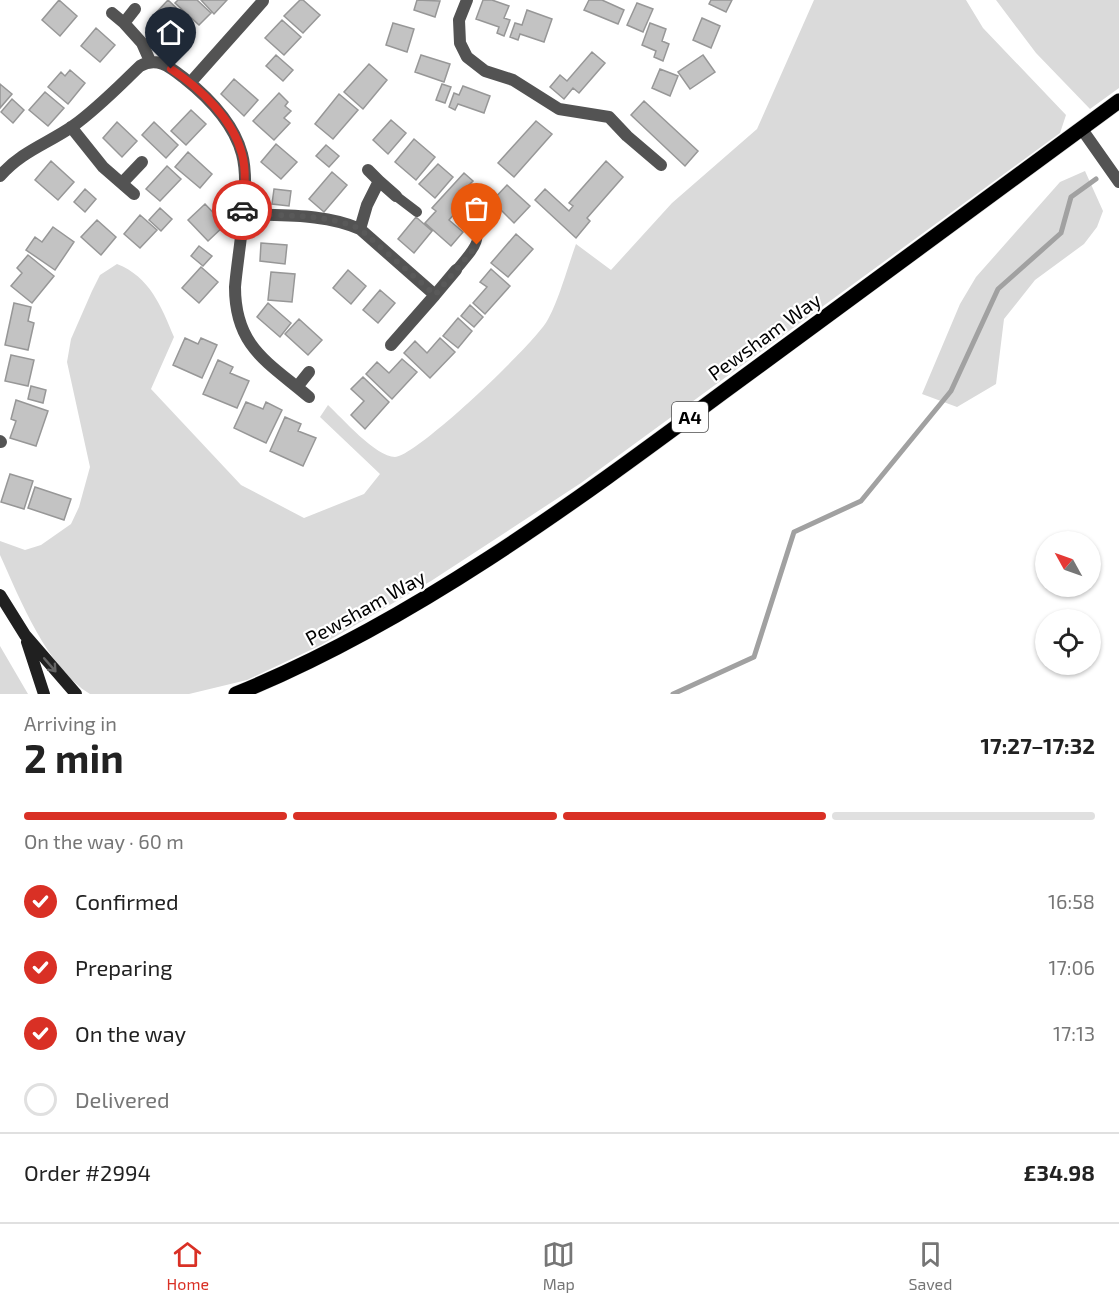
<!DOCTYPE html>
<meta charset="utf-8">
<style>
:root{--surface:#fff;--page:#f2f2f2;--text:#222;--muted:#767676;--line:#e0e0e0;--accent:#d93025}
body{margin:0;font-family:"Exo 2",sans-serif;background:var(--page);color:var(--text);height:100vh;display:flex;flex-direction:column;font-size:22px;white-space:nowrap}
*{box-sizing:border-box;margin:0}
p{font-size:20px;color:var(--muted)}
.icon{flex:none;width:33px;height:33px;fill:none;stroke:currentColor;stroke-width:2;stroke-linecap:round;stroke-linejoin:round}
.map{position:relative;height:694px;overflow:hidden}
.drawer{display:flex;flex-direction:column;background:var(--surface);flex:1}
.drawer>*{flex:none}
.needle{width:39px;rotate:310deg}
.fabs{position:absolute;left:1035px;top:531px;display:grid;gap:12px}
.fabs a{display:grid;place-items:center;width:66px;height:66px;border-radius:50%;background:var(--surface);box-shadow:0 2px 4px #0004;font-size:30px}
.pin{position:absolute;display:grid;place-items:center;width:51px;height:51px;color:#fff;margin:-62px -26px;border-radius:50% 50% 50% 0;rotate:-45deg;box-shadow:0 0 6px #0007}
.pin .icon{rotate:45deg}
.courier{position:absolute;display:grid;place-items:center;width:60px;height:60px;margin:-30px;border:4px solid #d93025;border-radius:50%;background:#fff;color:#222;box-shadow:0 2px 8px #0007}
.overview em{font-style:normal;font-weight:700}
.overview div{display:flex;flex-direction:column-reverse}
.overview{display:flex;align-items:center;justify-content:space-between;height:102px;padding:0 24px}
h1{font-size:39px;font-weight:700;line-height:45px}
.bar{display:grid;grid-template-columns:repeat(4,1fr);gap:9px 6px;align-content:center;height:72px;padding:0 24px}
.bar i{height:8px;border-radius:4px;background:var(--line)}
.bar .active{background:var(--accent)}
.bar p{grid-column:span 4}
.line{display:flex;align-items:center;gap:15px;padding:0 24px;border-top:2px solid var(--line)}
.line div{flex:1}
ol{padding:0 24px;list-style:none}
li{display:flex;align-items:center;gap:18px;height:66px}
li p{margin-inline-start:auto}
li .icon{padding:6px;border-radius:50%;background:var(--accent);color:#fff;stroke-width:4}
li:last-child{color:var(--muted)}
li i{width:33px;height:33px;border:3px solid var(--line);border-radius:50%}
.tabs{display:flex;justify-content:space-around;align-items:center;height:84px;border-top:2px solid var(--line);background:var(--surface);font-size:16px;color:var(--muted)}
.tabs a{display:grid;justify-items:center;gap:3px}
.tabs .active{color:var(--accent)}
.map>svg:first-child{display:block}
.green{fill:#dadada}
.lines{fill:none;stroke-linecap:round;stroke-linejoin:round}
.stream{stroke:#a1a1a1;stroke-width:5}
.building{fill:#c3c3c3;stroke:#979797;stroke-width:1.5}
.primary-casing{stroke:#dbdbdb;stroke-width:16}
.lane{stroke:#535353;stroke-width:10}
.street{stroke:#535353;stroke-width:12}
.secondary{stroke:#202020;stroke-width:12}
.primary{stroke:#000;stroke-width:15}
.oneway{stroke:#636363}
.done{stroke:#595959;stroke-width:6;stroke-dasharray:0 10.8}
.route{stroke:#d93025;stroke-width:8}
.labels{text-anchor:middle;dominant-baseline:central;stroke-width:4.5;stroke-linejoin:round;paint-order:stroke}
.shield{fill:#fff;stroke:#4c4c4c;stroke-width:1.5}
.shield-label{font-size:18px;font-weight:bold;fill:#000}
.street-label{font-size:20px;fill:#000;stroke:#fff}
</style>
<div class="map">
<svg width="1119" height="694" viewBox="0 0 1119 694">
<rect width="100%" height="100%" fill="#fff"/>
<path class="green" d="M 814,0 L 966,0 L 983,28 L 1066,115 L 1060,133 L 581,483 L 431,581 L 321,645 L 247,680 L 189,694 L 90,694 C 47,668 20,599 0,555 L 0,541 L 25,550 L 41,545 L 71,524 L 79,507 L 90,467 L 67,362 L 71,339 L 92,291 L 100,275 L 117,264 C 150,277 161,306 174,337 L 151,389 L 241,485 L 304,518 L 364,494 L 380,474 L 320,417 L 328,405 C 342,418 376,457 395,457 C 417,456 534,344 547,321 C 558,303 568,266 576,244 L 611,270 L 672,203 L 757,129 Z
M 996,0 L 1119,0 L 1119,88 L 1090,109 L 1036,53 Z
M 1085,171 L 1103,211 L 1097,227 L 1084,244 L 1035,280 L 1004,319 L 996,384 L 957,407 L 922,394 L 960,304 L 976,277 L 1060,182 Z
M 0,646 L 28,694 L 0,694 Z"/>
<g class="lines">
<path class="stream" d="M 673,694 L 754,657 L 794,532 L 861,501 L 951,391 L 998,289 L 1061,233 L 1071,197 L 1096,179"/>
</g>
<path class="building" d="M 59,0 L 77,16 L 60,36 L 42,20 Z
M 168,0 L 190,21 L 176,36 L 154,15 Z
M 178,0 L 197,0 L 211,13 L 199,25 L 175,3 Z
M 201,0 L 227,0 L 214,14 Z
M 300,0 L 303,0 L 320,15 L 303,33 L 284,16 Z
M 417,0 L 440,1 L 435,17 L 414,10 Z
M 483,0 L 492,0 L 509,6 L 504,18 L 510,20 L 504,36 L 497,33 L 499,27 L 476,19 Z
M 589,0 L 602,0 L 624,10 L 618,24 L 584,10 Z
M 711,0 L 732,0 L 726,12 L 709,4 Z
M 637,3 L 653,9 L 643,32 L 627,25 Z
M 527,10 L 552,19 L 544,42 L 520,34 L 518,40 L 510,37 L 515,23 L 522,25 Z
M 702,18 L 720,26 L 711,48 L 693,40 Z
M 282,20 L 301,37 L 284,55 L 265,38 Z
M 393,23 L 414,29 L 407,52 L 386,45 Z
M 650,23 L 666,29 L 662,41 L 669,44 L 663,61 L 654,57 L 656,51 L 642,45 Z
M 96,28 L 115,45 L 100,62 L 81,46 Z
M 592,52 L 605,63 L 579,93 L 573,88 L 564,99 L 550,87 L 560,75 L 567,81 Z
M 276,55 L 293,70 L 283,81 L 266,66 Z
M 421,55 L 450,64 L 444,82 L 415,72 Z
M 703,55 L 715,72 L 690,89 L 678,72 Z
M 369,64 L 387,80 L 363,109 L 344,92 Z
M 660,69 L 678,76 L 670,96 L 652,88 Z
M 70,70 L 85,83 L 68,104 L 48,87 L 61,72 L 65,76 Z
M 234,79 L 258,100 L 244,116 L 221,94 Z
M 0,84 L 12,94 L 0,108 Z
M 442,84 L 451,87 L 445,103 L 436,100 Z
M 463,86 L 490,96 L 484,113 L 458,104 L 455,110 L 449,107 L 454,93 L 459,95 Z
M 45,92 L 64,108 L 48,126 L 29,110 Z
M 279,93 L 288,102 L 285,106 L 291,111 L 284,118 L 290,123 L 274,140 L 253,121 Z
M 339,94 L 358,110 L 333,139 L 315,124 Z
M 12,99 L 24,110 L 13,123 L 1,112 Z
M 644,101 L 698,151 L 685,166 L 631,115 Z
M 191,110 L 206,124 L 186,145 L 171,131 Z
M 391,120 L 406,133 L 388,154 L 373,140 Z
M 536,121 L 552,134 L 514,177 L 498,163 Z
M 117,122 L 137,141 L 122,157 L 103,138 Z
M 154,122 L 178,145 L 166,158 L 142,135 Z
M 414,139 L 435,157 L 416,180 L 395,162 Z
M 276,144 L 297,162 L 281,179 L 261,162 Z
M 326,145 L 339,156 L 329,167 L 316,156 Z
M 188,152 L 212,174 L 200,188 L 175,167 Z
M 51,161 L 74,182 L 58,200 L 35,180 Z
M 606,161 L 623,177 L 587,218 L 590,221 L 576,238 L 535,200 L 545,189 L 569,211 L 573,206 L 569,203 Z
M 438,164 L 453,177 L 435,198 L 419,184 Z
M 167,166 L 181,179 L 160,201 L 146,189 Z
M 332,172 L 347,185 L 324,212 L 309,199 Z
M 464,173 L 473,181 L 465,189 L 471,195 L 449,220 L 463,232 L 451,246 L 425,223 L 436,211 L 432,208 Z
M 507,185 L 530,206 L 514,223 L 492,201 Z
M 85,189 L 96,199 L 85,212 L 74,202 Z
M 274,189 L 291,191 L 289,206 L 272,204 Z
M 205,204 L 225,225 L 208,241 L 188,220 Z
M 160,208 L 172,219 L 161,231 L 149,220 Z
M 140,215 L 157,230 L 140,248 L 124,234 Z
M 416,217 L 432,231 L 414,253 L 398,239 Z
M 97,220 L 116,237 L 101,255 L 81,237 Z
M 53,227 L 74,242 L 55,270 L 26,250 L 35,237 L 42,242 Z
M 516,234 L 533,249 L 508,277 L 491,263 Z
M 261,243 L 287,245 L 285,264 L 260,261 Z
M 199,246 L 212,256 L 203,266 L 191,256 Z
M 28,255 L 54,276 L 32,303 L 11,286 L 22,273 L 17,268 Z
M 201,267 L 218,282 L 199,303 L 182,288 Z
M 491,269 L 510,286 L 485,314 L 473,303 L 487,287 L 480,282 Z
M 348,270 L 366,286 L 351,304 L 333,288 Z
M 271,272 L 295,274 L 292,302 L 268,300 Z
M 380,290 L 395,303 L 378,323 L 363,310 Z
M 14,303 L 31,307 L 28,321 L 34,323 L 28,350 L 5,345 Z
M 268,303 L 291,323 L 280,337 L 257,317 Z
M 470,305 L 483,317 L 474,327 L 461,316 Z
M 458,318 L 472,331 L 458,348 L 443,336 Z
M 299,319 L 322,340 L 308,355 L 285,334 Z
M 185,338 L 198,344 L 201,338 L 217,345 L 202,378 L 173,365 Z
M 440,338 L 455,352 L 430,378 L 404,353 L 415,341 L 427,353 Z
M 11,355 L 34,360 L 28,386 L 5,381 Z
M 402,359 L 417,372 L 392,399 L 366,374 L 377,362 L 389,373 Z
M 218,360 L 233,367 L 230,373 L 249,381 L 237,408 L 203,394 Z
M 363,377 L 389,402 L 365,429 L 351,415 L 364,401 L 351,389 Z
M 31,386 L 46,390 L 43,403 L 28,399 Z
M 16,400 L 48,411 L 36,446 L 10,438 L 16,421 L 11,419 Z
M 246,402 L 263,409 L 266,402 L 282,410 L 266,443 L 234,428 Z
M 285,417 L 301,424 L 298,431 L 316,438 L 303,466 L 270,451 Z
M 10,474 L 33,481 L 24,509 L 1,502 Z
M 35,487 L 71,499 L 64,520 L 28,508 Z"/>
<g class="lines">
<defs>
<path id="primary" d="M 236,694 C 411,623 571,505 722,393 C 855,296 986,198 1119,101"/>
</defs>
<use href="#primary" class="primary-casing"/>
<path class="lane" d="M 396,196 L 417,212
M 456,270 C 477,245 480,245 478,211"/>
<path class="street" d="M 467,0 L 459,20 L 460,43 L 467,57 L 485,71 L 513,80 L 559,109 L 609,117 L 627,136 L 661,165
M 135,9 L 124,23 L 142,43 L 150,61
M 112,13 L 124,23
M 190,83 L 263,1
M 71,127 L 103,167 L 134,194
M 1081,128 L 1119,182
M 368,170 L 379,181
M 0,176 C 22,151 47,144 73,126 C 98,108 118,87 140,66 C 157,56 170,67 184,78 C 208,97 234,124 242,154 C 251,187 238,251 235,287 C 235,347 268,362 309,397
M 122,183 L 142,162
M 242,214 C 281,216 324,213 360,229 L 435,295 L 456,270
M 360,229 L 367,205 L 379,181 L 396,196
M 391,345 L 435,295
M 297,387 L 309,372
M 0,441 L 1,442"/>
<path class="secondary" d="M 0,595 L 25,635 L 76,694
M 27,642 L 44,694"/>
<use href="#primary" class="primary"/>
</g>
<defs><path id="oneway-shaft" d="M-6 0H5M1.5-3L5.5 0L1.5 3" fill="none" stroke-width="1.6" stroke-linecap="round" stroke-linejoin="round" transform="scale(1.5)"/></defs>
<use class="oneway" href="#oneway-shaft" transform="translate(50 665) rotate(49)"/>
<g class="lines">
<path class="done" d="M 242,210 L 242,214 C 281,216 324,213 360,229 L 435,295 L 477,245"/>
<path class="route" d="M 171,69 C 200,88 233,119 242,154 C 247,172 244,192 242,210"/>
</g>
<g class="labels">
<rect class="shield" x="672" y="402" width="36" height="30" rx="4.5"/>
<g class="shield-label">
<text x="690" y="417">A4</text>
</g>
<g class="street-label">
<text transform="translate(764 336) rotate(-36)">Pewsham Way</text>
<text transform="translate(365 607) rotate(-29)">Pewsham Way</text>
</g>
</g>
</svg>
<div class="fabs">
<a><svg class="needle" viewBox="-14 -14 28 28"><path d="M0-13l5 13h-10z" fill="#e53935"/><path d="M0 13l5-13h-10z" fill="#767676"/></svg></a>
<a><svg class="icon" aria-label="locate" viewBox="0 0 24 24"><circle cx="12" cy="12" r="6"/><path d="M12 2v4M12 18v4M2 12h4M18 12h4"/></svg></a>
</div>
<div class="pin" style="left:477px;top:245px;background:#ea580c"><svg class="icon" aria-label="bag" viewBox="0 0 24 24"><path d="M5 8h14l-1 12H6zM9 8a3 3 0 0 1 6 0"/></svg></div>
<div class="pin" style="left:171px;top:69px;background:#1f2937"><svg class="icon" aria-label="home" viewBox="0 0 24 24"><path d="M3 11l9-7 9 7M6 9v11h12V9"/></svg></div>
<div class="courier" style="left:242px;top:210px"><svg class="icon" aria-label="car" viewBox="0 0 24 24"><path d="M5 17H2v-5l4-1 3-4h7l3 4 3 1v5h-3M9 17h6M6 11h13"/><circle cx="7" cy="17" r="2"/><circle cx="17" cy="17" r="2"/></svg></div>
</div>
<section class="drawer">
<div class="overview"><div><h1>2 min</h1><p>Arriving in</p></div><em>17:27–17:32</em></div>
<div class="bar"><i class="active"></i><i class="active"></i><i class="active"></i><i></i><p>On the way · 60 m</p></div>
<ol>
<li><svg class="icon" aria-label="check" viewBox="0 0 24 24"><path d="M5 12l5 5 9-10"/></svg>Confirmed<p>16:58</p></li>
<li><svg class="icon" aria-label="check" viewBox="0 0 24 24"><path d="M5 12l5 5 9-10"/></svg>Preparing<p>17:06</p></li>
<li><svg class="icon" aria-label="check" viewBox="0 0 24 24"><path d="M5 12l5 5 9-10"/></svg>On the way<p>17:13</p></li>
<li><i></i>Delivered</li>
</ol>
<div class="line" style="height:78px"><div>Order #2994</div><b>£34.98</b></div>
</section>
<nav class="tabs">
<a class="active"><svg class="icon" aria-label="home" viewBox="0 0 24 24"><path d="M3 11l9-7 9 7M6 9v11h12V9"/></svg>Home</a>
<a><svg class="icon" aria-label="map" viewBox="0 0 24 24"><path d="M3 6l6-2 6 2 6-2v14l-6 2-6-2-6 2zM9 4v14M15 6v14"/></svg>Map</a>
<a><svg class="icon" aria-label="saved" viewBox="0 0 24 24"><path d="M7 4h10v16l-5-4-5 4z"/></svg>Saved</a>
</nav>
